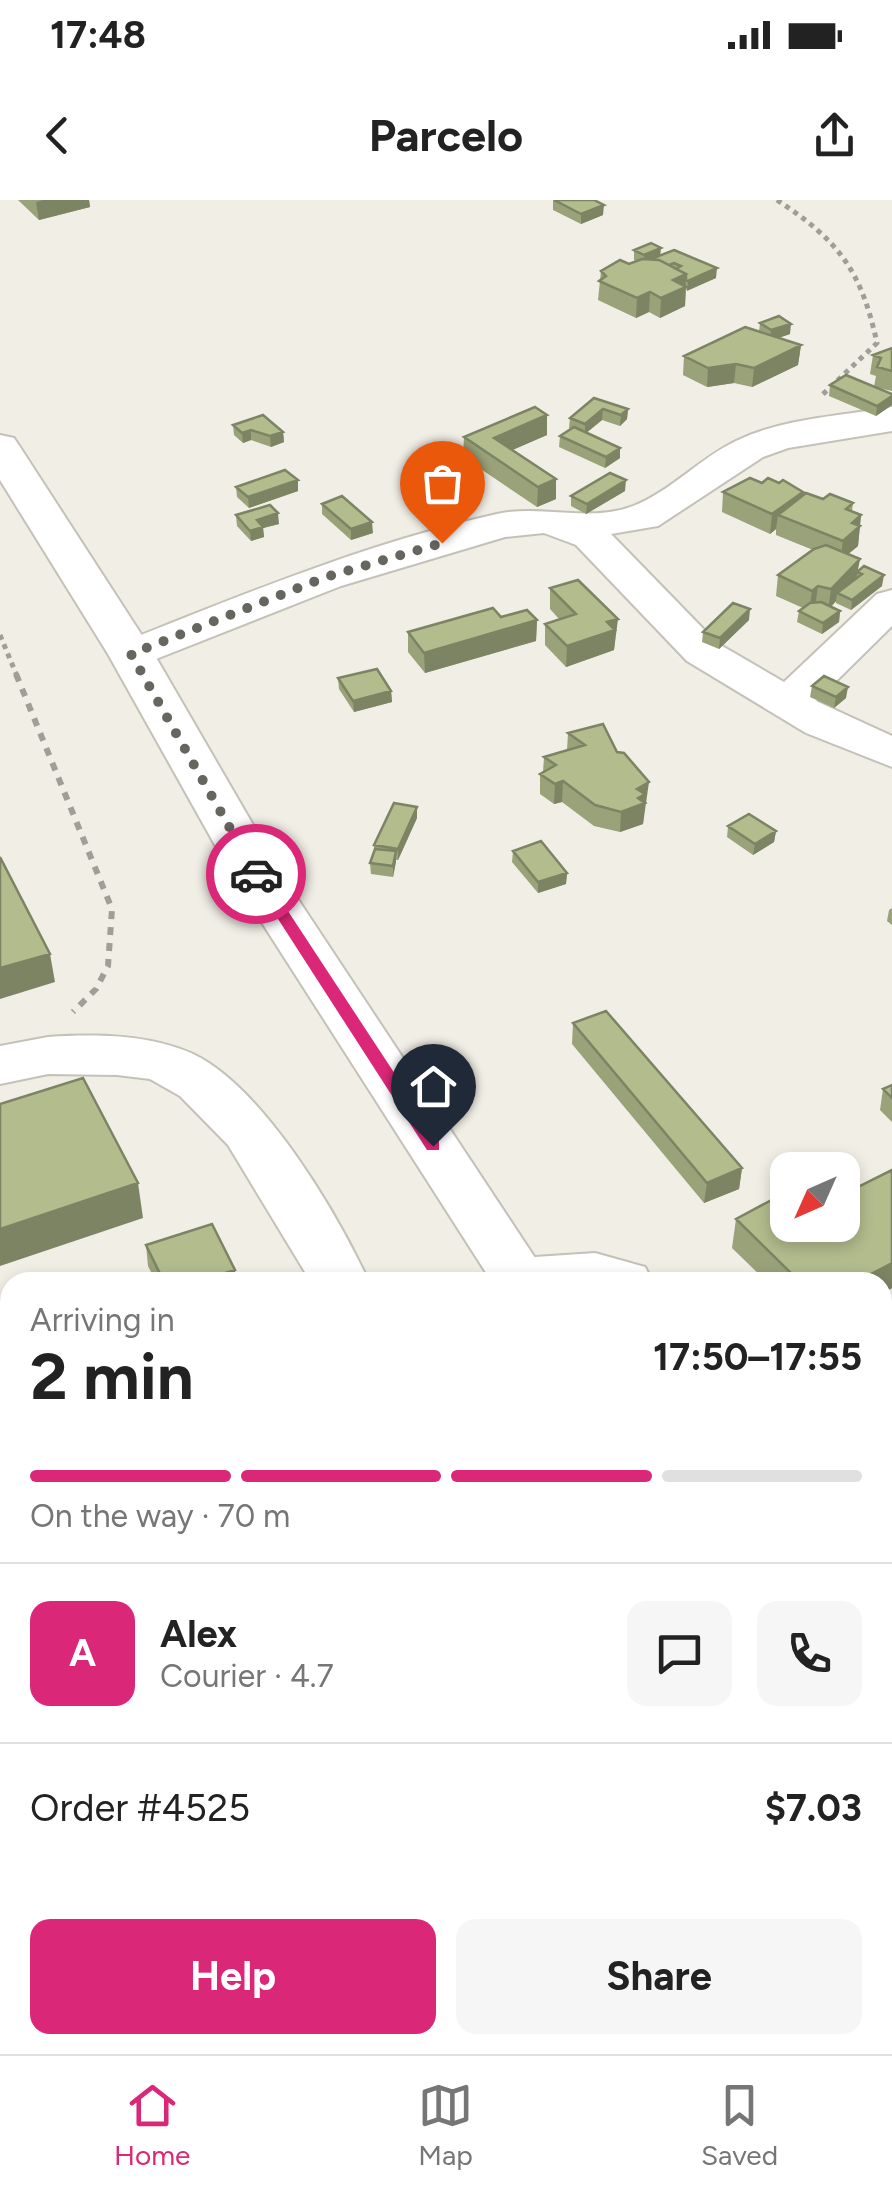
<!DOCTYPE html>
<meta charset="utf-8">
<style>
:root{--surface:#fff;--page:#f6f6f6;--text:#222;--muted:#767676;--line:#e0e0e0;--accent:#db2777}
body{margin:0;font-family:Figtree,sans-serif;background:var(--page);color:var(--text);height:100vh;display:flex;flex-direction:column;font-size:38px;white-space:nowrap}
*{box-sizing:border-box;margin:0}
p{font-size:32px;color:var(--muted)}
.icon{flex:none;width:55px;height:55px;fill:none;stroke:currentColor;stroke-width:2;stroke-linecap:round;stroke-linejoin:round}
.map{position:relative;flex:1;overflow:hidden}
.details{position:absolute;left:0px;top:1072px;width:892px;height:782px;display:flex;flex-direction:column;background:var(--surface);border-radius:30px 30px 0 0;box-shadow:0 5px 15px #0003}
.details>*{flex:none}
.needle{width:65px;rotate:225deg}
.tools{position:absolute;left:770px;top:952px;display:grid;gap:20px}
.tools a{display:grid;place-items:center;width:90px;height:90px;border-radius:20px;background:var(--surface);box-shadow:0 5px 15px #0003;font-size:50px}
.pin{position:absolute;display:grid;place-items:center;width:85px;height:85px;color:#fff;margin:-102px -42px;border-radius:50% 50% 50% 0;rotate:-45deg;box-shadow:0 0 10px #0007}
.pin .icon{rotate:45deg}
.courier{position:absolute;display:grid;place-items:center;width:100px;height:100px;margin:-50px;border:8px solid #db2777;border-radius:50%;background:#fff;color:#222;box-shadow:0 2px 12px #0007}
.head em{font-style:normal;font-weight:700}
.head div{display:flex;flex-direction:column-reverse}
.head{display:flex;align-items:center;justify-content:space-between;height:170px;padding:0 30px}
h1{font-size:65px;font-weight:700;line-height:75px}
.bar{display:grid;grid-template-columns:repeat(4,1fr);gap:15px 10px;align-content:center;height:120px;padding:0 30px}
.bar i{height:12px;border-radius:8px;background:var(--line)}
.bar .current{background:var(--accent)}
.bar p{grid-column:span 4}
.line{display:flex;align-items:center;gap:25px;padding:0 30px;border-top:2px solid var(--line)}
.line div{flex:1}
.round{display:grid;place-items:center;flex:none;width:105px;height:105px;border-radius:20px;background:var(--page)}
.button{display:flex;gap:20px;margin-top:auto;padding:20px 30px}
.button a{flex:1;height:115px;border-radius:20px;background:var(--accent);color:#fff;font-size:40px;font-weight:700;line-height:115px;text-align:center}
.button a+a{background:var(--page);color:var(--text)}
.status{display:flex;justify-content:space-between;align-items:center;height:70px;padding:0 50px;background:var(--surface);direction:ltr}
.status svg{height:28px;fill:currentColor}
header{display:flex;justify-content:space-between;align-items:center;height:130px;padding:0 30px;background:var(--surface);font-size:45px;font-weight:700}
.tabs{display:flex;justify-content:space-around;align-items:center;height:140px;border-top:2px solid var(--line);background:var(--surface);font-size:28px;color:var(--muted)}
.tabs a{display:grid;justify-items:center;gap:5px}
.tabs .current{color:var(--accent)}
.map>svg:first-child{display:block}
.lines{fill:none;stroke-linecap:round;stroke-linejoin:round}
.minor-casing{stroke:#c3c1b8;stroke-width:4}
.tertiary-casing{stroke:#c3c1b8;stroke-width:4}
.trunk-casing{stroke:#c3c1b8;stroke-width:4}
.path-far1{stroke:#9f9e97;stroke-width:5;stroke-dasharray:5 5;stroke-linecap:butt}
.path{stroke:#9f9e97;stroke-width:6;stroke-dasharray:8 8;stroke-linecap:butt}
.minor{fill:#fff;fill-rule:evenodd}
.tertiary{fill:#fff;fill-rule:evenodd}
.trunk{fill:#fff;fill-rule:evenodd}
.wall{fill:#99a279}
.shaded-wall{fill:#7d8463}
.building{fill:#b2bc8d;stroke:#7d8463;stroke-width:2.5}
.route{fill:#db2777}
.done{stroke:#666560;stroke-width:10;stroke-dasharray:0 18}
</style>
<div class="status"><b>17:48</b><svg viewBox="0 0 49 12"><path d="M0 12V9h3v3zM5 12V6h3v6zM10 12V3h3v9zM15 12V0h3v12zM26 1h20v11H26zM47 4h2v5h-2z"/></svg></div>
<header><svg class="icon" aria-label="back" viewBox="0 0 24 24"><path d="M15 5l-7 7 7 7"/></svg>Parcelo<svg class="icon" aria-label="share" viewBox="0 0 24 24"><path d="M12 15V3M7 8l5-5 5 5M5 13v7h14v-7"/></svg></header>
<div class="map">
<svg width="892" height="1854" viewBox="0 0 892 1854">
<rect width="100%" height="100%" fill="#f0eee5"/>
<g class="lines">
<defs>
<path id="minor" d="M 892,207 L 892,231 L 788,248 L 763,257 L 658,326 L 611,334 L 717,443 L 784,482 L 877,394 L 892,390 L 892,426 L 816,501 L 892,536 L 892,567 L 806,533 L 687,461 L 576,345 L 544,333 L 505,337 L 341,386 L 146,463 L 131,467 L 116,463 L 109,454 L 116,445 C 240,396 366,343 497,314 C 542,304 590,323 633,306 C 670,292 700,258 736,241 C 783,218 841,216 892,207 Z
M 595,1053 L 645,1067 L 653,1082 L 492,1079 L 500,1064 L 520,1058 Z
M 892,1217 L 892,1266 L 882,1270 L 882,1221 Z"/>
<path id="tertiary" d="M 48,837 C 95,834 149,834 193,854 C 263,887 337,1013 369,1082 L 311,1082 L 228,945 L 180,896 L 150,879 L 117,875 L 48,874 L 0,884 L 0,846 Z
M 731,1845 L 806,1845 L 810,1854 L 735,1854 Z"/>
<path id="trunk" d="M 0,235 L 14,238 L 20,247 L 154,454 L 282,675 L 551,1082 L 492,1082 L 234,679 L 108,454 L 0,280 Z
M 882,1601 L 892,1605 L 892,1679 L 882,1675 Z"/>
</defs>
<use href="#minor" class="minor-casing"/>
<use href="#tertiary" class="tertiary-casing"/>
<use href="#trunk" class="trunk-casing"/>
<path class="path-far1" d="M 777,0 C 839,41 861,70 877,143 L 820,197
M 0,435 L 17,476"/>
<path class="path" d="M 16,474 L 112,709 L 108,766 L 96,789 L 73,812"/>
<use href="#minor" class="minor"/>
<use href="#tertiary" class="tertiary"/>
<use href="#trunk" class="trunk"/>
</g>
<path class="wall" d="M 18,0 L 89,0 L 90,7 L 39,20 Z
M 553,0 L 603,15 L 581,24 L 553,10 Z
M 634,50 L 661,56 L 716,78 L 686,90 L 685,106 L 660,118 L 649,112 L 636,118 L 598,100 L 601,71 L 636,61 L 634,60 Z
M 760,123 L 790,134 L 778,138 L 801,145 L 798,165 L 752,187 L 734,183 L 707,187 L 683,175 L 684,156 L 759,132 Z
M 892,148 L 892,191 L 874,187 L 876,176 L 870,174 L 873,155 Z
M 830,185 L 892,205 L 876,216 L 829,196 Z
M 594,198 L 628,209 L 627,219 L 620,226 L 602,220 L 586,233 L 620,258 L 605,268 L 559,247 L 560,236 L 571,229 L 569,228 L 570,218 Z
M 547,215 L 547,235 L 512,250 L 556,299 L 537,307 L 463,257 L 464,237 Z
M 233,225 L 283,232 L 284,242 L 271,247 L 251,240 L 243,243 L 234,235 Z
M 762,283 L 803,292 L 803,295 L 853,303 L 852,311 L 861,315 L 858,346 L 848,354 L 858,371 L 882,386 L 851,410 L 836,403 L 836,401 L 831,407 L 840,411 L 839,422 L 822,434 L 797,422 L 799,411 L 803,408 L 776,396 L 778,375 L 813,350 L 776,335 L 776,329 L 770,334 L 722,312 L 723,292 Z
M 236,287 L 298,291 L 249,308 L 237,297 Z
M 625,291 L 586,314 L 571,306 L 571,296 Z
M 322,304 L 373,333 L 351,340 L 322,314 Z
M 236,315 L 279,324 L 263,328 L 264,337 L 251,341 L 237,326 Z
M 550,388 L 616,439 L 615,439 L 614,450 L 566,467 L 545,445 L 545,424 L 560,420 L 550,409 Z
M 501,417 L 537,420 L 536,441 L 425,473 L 408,452 L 408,432 Z
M 749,420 L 719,449 L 702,442 L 703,432 Z
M 338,478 L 391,491 L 392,502 L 354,512 L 339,489 Z
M 812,486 L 846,498 L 834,508 L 810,497 Z
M 568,533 L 617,552 L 647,603 L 645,604 L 643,624 L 620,632 L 594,626 L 562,602 L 554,604 L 540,594 L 540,574 L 543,572 L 544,557 L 567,550 Z
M 417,618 L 398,660 L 396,660 L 393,677 L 371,674 L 370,663 L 374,652 L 374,645 Z
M 728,627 L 776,631 L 774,642 L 753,655 L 727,637 Z
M 513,651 L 567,673 L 566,684 L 538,693 L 512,662 Z
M 892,708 L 892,725 L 887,721 L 889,710 Z
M 573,823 L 742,968 L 739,989 L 704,1003 L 572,844 Z
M 892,885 L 892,922 L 880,910 L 883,889 Z
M 892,970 L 892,1088 L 882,1094 L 882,1082 L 767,1082 L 732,1048 L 736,1019 L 788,1025 Z
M 146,1045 L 236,1082 L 156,1082 L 148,1066 Z
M 522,1845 L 557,1846 L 549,1854 L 522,1854 Z"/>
<path class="shaded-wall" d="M 43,0 L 89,0 L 90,7 L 39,20 L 36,2 Z
M 604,5 L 603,15 L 581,24 L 581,14 Z
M 661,48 L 660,58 L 644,65 L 644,55 Z
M 717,68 L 716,78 L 687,91 L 688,81 Z
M 686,74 L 685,106 L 660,118 L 661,98 L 673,80 Z
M 650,92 L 649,112 L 636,118 L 637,98 Z
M 791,124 L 790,134 L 770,141 L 771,130 Z
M 801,145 L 798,165 L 752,187 L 754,168 Z
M 736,164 L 734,183 L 707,187 L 708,168 Z
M 892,196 L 892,205 L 876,216 L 877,206 Z
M 603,209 L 602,220 L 585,234 L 585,224 Z
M 628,209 L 627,219 L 620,226 L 621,215 Z
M 547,215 L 547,235 L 494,258 L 494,238 Z
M 251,230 L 251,240 L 243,243 L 242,233 Z
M 283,232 L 284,242 L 271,247 L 270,236 Z
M 620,248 L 620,258 L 605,268 L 606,257 Z
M 556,279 L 556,299 L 537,307 L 538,287 Z
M 298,280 L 298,291 L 249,308 L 248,297 Z
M 626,280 L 625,291 L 586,314 L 587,304 Z
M 803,292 L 801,312 L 778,315 L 776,329 L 770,334 L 772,314 Z
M 278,313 L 279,324 L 263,328 L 264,337 L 251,341 L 250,331 L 257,320 Z
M 861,315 L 858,346 L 840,361 L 843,341 L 852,323 Z
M 372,322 L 373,333 L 351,340 L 351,329 Z
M 860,359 L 856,380 L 837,393 L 836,401 L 828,410 L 831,389 Z
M 884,375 L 882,386 L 851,410 L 852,400 Z
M 818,386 L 815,407 L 809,411 L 812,391 Z
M 750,409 L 749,420 L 719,449 L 720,438 Z
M 840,411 L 839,422 L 822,434 L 823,423 Z
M 618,419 L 614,450 L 566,467 L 567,446 L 607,422 Z
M 537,420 L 536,441 L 425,473 L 424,453 Z
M 848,487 L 846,498 L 834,508 L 836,497 Z
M 391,491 L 392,502 L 354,512 L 353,501 Z
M 563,581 L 562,602 L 554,604 L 555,584 Z
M 649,582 L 643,624 L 620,632 L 621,612 L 637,589 Z
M 417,607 L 417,618 L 398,660 L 398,649 Z
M 776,631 L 774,642 L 753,655 L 755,644 Z
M 396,651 L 396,662 L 393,677 L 393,666 Z
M 567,673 L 566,684 L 538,693 L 538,682 Z
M 50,754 L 55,782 L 0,799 L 0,768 Z
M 742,968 L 739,989 L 704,1003 L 707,983 Z
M 138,983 L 143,1018 L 0,1066 L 0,1029 Z
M 892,1063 L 892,1088 L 882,1094 L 882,1082 L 856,1082 Z
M 235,1070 L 236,1082 L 196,1082 Z
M 549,1845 L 557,1845 L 557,1846 L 549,1854 L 539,1854 Z"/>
<path class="building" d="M 554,0 L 594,0 L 604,5 L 581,14 Z
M 651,43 L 661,48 L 644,55 L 634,50 Z
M 674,50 L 717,68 L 688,81 L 686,80 L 686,74 L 676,69 L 681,66 L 674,63 L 669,65 L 659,60 L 651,59 Z
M 642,59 L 659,60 L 686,74 L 673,80 L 686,87 L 661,98 L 650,92 L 637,98 L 599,81 L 606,76 L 601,71 L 620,60 L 629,64 Z
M 779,116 L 791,124 L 771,130 L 760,123 Z
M 745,127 L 801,145 L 754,168 L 736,164 L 708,168 L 684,156 Z
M 892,148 L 892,171 L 877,167 L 881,158 L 873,155 Z
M 846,175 L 892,194 L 892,196 L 877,206 L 830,185 Z
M 594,198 L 628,209 L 621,215 L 603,209 L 585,224 L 570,218 Z
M 535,207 L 547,215 L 494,238 L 556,279 L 538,287 L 464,237 Z
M 263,215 L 283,232 L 270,236 L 251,230 L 242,233 L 233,225 Z
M 574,227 L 620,248 L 606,257 L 560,236 Z
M 285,270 L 298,280 L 248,297 L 236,287 Z
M 610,273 L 626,280 L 587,304 L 571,296 Z
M 750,278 L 762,283 L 768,278 L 779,283 L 783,280 L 803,292 L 772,314 L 723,292 Z
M 806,293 L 823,299 L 830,294 L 853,303 L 846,309 L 861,315 L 852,323 L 860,326 L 843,341 L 778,315 Z
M 342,296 L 372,322 L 351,329 L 322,304 Z
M 270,305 L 278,313 L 257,320 L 263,327 L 250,331 L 236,315 Z
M 826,345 L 860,359 L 831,389 L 818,386 L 812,391 L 778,375 L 814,349 Z
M 864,366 L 884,375 L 852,400 L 837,393 L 862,374 L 857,372 Z
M 578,380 L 618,419 L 607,422 L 615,430 L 567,446 L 545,424 L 576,414 L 550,388 Z
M 821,402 L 840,411 L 823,423 L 799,411 L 810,403 Z
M 733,403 L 750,409 L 720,438 L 703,432 Z
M 493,408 L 501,417 L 527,410 L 537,420 L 424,453 L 408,432 Z
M 377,469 L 391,491 L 353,501 L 338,478 Z
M 824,476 L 848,487 L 836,497 L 812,486 Z
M 603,524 L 617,552 L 624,553 L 649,582 L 637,589 L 645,594 L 638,598 L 645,603 L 621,612 L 595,605 L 563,581 L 555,584 L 540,574 L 556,565 L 544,557 L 585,545 L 568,533 Z
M 394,603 L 417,607 L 398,649 L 374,645 Z
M 749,614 L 776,631 L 755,644 L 728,626 Z
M 541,641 L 567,673 L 538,682 L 513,651 Z
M 375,649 L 396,651 L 393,666 L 370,663 Z
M 0,657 L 50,754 L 0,768 Z
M 606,811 L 742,968 L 707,983 L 573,823 Z
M 83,878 L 138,983 L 0,1029 L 0,904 Z
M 892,885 L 892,898 L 883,889 Z
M 892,970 L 892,1063 L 856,1082 L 800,1082 L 736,1019 L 779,996 L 788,1004 L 788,1025 L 842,1025 L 842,995 Z
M 212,1024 L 235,1070 L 196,1082 L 164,1082 L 146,1045 Z
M 523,1845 L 549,1845 L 539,1854 L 531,1854 Z"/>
<path class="route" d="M 256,669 L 261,670 L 439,941 L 439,950 L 427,950 L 249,674 Z"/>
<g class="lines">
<path class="done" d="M 256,674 L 131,454 L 326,377 L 442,343"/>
</g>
</svg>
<div class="tools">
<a><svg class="needle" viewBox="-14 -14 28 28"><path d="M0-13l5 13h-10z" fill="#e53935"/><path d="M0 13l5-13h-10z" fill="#767676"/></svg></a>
</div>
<div class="pin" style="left:442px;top:343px;background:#ea580c"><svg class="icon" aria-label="bag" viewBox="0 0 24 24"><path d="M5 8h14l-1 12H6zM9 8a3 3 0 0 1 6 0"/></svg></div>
<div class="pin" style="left:433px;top:946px;background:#1f2937"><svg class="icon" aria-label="home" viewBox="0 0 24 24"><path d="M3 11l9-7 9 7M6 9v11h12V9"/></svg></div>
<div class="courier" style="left:256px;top:674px"><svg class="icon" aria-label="car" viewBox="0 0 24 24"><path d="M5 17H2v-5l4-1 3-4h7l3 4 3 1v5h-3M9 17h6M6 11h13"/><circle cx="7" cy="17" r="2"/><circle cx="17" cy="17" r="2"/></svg></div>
<section class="details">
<div class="head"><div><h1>2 min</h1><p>Arriving in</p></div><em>17:50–17:55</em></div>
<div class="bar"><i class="current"></i><i class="current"></i><i class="current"></i><i></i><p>On the way · 70 m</p></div>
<div class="line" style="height:180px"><b class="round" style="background:var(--accent);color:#fff">A</b><div><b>Alex</b><p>Courier · 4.7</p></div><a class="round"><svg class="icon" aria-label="chat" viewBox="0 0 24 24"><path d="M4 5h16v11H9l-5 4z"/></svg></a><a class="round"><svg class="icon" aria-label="phone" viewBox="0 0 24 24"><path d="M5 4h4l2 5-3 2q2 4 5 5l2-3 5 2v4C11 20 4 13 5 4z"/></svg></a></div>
<div class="line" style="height:130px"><div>Order #4525</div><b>$7.03</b></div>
<div class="button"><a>Help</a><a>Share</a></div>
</section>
</div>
<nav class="tabs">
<a class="current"><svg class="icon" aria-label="home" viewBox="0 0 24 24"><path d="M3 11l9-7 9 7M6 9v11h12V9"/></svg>Home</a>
<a><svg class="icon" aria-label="map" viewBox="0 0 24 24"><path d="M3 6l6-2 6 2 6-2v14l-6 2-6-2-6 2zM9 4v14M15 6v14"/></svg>Map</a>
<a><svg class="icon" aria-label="saved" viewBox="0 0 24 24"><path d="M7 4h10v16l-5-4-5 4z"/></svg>Saved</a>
</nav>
